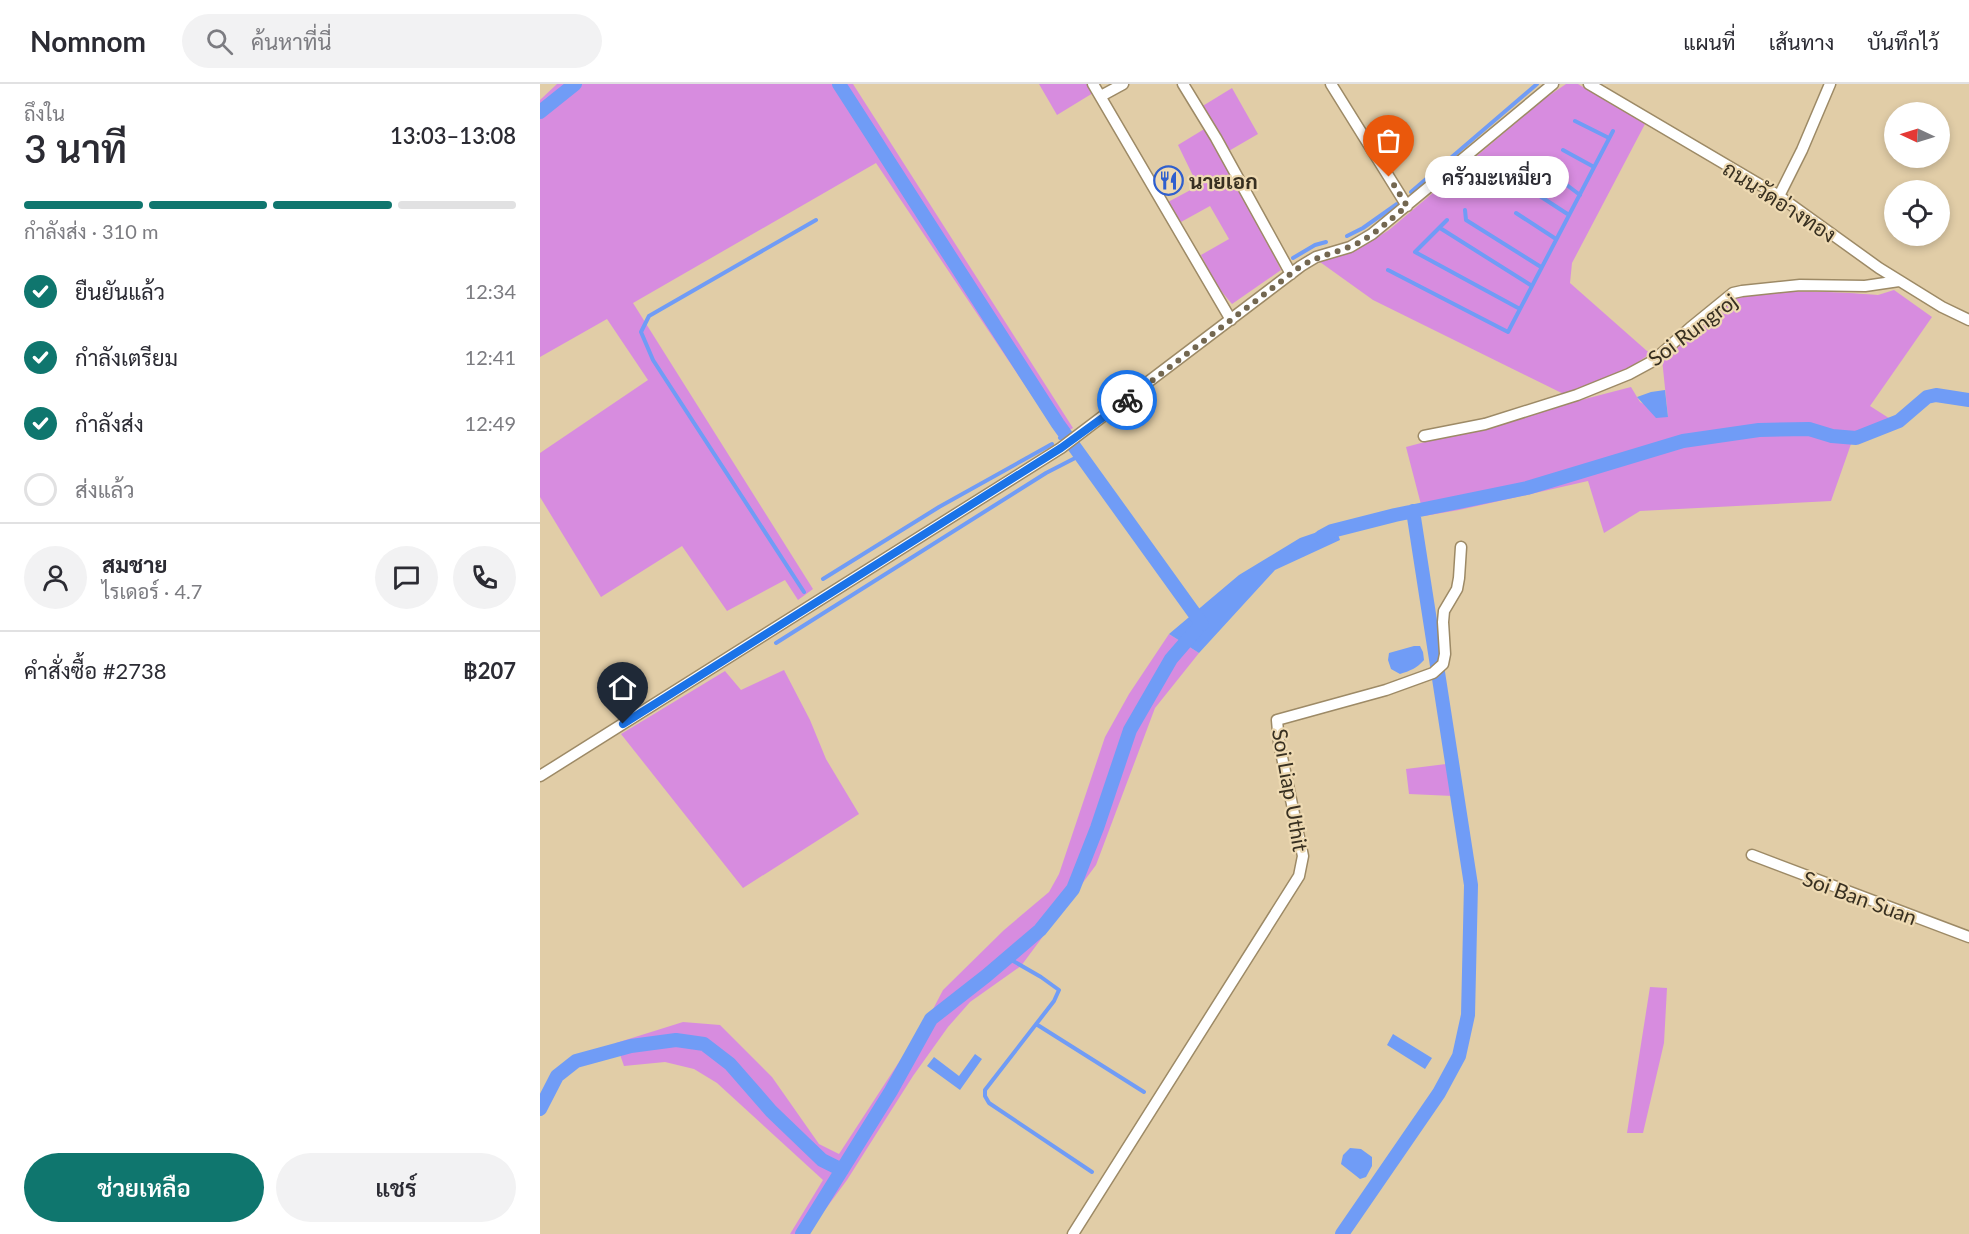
<!DOCTYPE html>
<html lang="th">
<meta charset="utf-8">
<style>
:root{--surface:#fff;--page:#f2f2f3;--text:#2b2b33;--muted:#7c7c81;--line:#e1e1e2;--accent:#0f766e}
body{margin:0;font-family:Lato,Sarabun,sans-serif;background:var(--page);color:var(--text);height:100vh;display:flex;flex-direction:column;font-size:22px;white-space:nowrap}
*{box-sizing:border-box;margin:0}
p{font-size:20px;color:var(--muted)}
.icon{flex:none;width:33px;height:33px;fill:none;stroke:currentColor;stroke-width:2;stroke-linecap:round;stroke-linejoin:round}
.map{position:relative;flex:1;overflow:hidden}
.sheet{display:flex;flex-direction:column;background:var(--surface);width:540px}
.sheet>*{flex:none}
.needle{width:39px;rotate:274deg}
.controls{position:absolute;left:1344px;top:18px;display:grid;gap:12px}
.controls a{display:grid;place-items:center;width:66px;height:66px;border-radius:50%;background:var(--surface);box-shadow:0 3px 9px #0003;font-size:30px}
.pin{position:absolute;display:grid;place-items:center;width:51px;height:51px;color:#fff;margin:-62px -26px;border-radius:50% 50% 50% 0;rotate:-45deg;box-shadow:0 0 6px #0007}
.pin .icon{rotate:45deg}
.courier{position:absolute;display:grid;place-items:center;width:60px;height:60px;margin:-30px;border:4px solid #1a73e8;border-radius:50%;background:#fff;color:#222;box-shadow:0 2px 8px #0007}
.bubble{position:absolute;height:42px;border-radius:21px;background:var(--surface);box-shadow:0 3px 9px #0003;font-size:20px;font-weight:600;line-height:42px;text-align:center}
.summary em{font-style:normal;font-weight:600}
.summary div{display:flex;flex-direction:column-reverse}
.summary{display:flex;align-items:center;justify-content:space-between;height:102px;padding:0 24px}
h1{font-size:39px;font-weight:600;line-height:45px}
.bar{display:grid;grid-template-columns:repeat(4,1fr);gap:9px 6px;align-content:center;height:72px;padding:0 24px}
.bar i{height:8px;border-radius:4px;background:var(--line)}
.bar .selected{background:var(--accent)}
.bar p{grid-column:span 4}
.line{display:flex;align-items:center;gap:15px;padding:0 24px;border-top:2px solid var(--line)}
.line div{flex:1}
.round{display:grid;place-items:center;flex:none;width:63px;height:63px;border-radius:32px;background:var(--page)}
ol{padding:0 24px;list-style:none}
li{display:flex;align-items:center;gap:18px;height:66px}
li p{margin-inline-start:auto}
li .icon{padding:6px;border-radius:50%;background:var(--accent);color:#fff;stroke-width:4}
li:last-child{color:var(--muted)}
li i{width:33px;height:33px;border:3px solid var(--line);border-radius:50%}
.action{display:flex;gap:12px;margin-top:auto;padding:12px 24px}
.action a{flex:1;height:69px;border-radius:36px;background:var(--accent);color:#fff;font-size:24px;font-weight:600;line-height:69px;text-align:center}
.action a+a{background:var(--page);color:var(--text)}
header{display:flex;align-items:center;gap:36px;box-sizing:border-box;height:84px;padding:0 30px;background:var(--surface);border-bottom:2px solid var(--line)}
header strong{font-size:28px}
nav{display:flex;gap:33px;margin-inline-start:auto;font-size:21px}
.search{width:420px;height:54px;background:var(--page);display:flex;align-items:center;gap:15px;box-sizing:border-box;padding:0 21px;border-radius:33px;color:var(--muted);font-size:22px}
main{display:flex;flex:1;min-height:0}
.map>svg:first-child{display:block}
.green{fill:#d78cdf}
.water{fill:#709cf6}
.lines{fill:none;stroke-linecap:round;stroke-linejoin:round}
.stream{stroke:#709cf6;stroke-width:4}
.canal{stroke:#709cf6;stroke-width:14}
.minor-casing{stroke:#9d8a66;stroke-width:13}
.minor{stroke:#fff;stroke-width:10}
.done{stroke:#736750;stroke-width:6;stroke-dasharray:0 10.8}
.route{stroke:#1a73e8;stroke-width:8}
.labels{text-anchor:middle;dominant-baseline:central;stroke-width:4.5;stroke-linejoin:round;paint-order:stroke}
.poi-label{font-size:21px;font-weight:bold;fill:#383021;stroke:#eedab3;text-anchor:start}
.street-label{font-size:21px;fill:#383021;stroke:#eedab3}
</style>
<header>
<strong>Nomnom</strong>
<div class="search"><svg class="icon" aria-label="search" viewBox="0 0 24 24"><circle cx="10" cy="10" r="6"/><path d="M15 15l6 6"/></svg>ค้นหาที่นี่</div>
<nav><a>แผนที่</a><a>เส้นทาง</a><a>บันทึกไว้</a></nav>
</header>
<main>
<section class="sheet">
<div class="summary"><div><h1>3 นาที</h1><p>ถึงใน</p></div><em>13:03–13:08</em></div>
<div class="bar"><i class="selected"></i><i class="selected"></i><i class="selected"></i><i></i><p>กำลังส่ง · 310 m</p></div>
<ol>
<li><svg class="icon" aria-label="check" viewBox="0 0 24 24"><path d="M5 12l5 5 9-10"/></svg>ยืนยันแล้ว<p>12:34</p></li>
<li><svg class="icon" aria-label="check" viewBox="0 0 24 24"><path d="M5 12l5 5 9-10"/></svg>กำลังเตรียม<p>12:41</p></li>
<li><svg class="icon" aria-label="check" viewBox="0 0 24 24"><path d="M5 12l5 5 9-10"/></svg>กำลังส่ง<p>12:49</p></li>
<li><i></i>ส่งแล้ว</li>
</ol>
<div class="line" style="height:108px"><a class="round"><svg class="icon" aria-label="person" viewBox="0 0 24 24"><circle cx="12" cy="8" r="4"/><path d="M4 21q1-7 8-7t8 7"/></svg></a><div><b>สมชาย</b><p>ไรเดอร์ · 4.7</p></div><a class="round"><svg class="icon" aria-label="chat" viewBox="0 0 24 24"><path d="M4 5h16v11H9l-5 4z"/></svg></a><a class="round"><svg class="icon" aria-label="phone" viewBox="0 0 24 24"><path d="M5 4h4l2 5-3 2q2 4 5 5l2-3 5 2v4C11 20 4 13 5 4z"/></svg></a></div>
<div class="line" style="height:78px"><div>คำสั่งซื้อ #2738</div><b>฿207</b></div>
<div class="action"><a>ช่วยเหลือ</a><a>แชร์</a></div>
</section>
<div class="map">
<svg width="1429" height="1150" viewBox="0 0 1429 1150">
<rect width="100%" height="100%" fill="#e1cda7"/>
<path class="green" d="M 17,0 L 313,0 L 533,344 L 519,352 L 336,79 L 93,219 L 273,505 L 258,516 L 245,496 L 187,527 L 142,462 L 61,513 L 0,413 L 0,369 L 108,296 L 67,235 L 0,273 L 0,16 Z
M 499,0 L 548,0 L 553,9 L 517,31 Z
M 1026,0 L 1038,0 L 1105,40 L 1032,179 L 1030,199 L 1107,267 L 1113,268 L 1041,316 L 1091,303 L 1100,318 L 1128,333 L 1122,275 C 1146,254 1169,230 1197,214 C 1217,203 1312,209 1338,211 L 1354,206 L 1392,233 L 1330,322 L 1355,338 L 1311,360 L 1291,417 L 1100,427 L 1064,449 L 1048,397 L 919,426 L 884,432 L 866,363 L 1038,317 L 833,216 L 780,178 L 817,166 L 849,146 L 1004,15 Z
M 692,4 L 718,50 L 687,68 L 661,23 Z
M 666,44 L 709,120 L 741,186 L 692,220 L 676,201 L 661,171 L 689,155 L 670,122 L 641,138 L 628,118 L 658,102 L 638,61 Z
M 629,550 L 659,569 L 615,624 L 556,781 L 481,882 L 430,918 L 408,943 L 373,992 L 307,1096 L 267,1150 L 250,1150 L 283,1096 L 177,999 L 154,985 L 125,978 L 84,982 L 76,959 L 143,938 L 180,941 L 232,993 L 279,1060 L 299,1070 L 391,929 L 403,906 L 464,846 L 509,808 L 519,790 L 565,653 L 589,610 Z
M 244,586 L 270,636 L 286,675 L 319,730 L 203,804 L 81,650 L 185,587 L 201,606 Z
M 906,680 L 913,712 L 869,710 L 866,685 Z
M 1110,903 L 1127,904 L 1124,959 L 1103,1049 L 1087,1049 Z"/>
<path class="water" d="M 1125,306 L 1128,333 L 1116,334 L 1097,313 L 1111,308 Z
M 795,442 L 800,456 L 735,486 L 659,569 L 629,550 L 699,491 L 760,454 Z
M 874,562 L 880,562 L 883,568 L 884,576 C 877,584 870,587 860,590 L 851,585 L 848,576 L 849,569 Z
M 853,950 L 892,974 L 885,985 L 847,961 Z
M 435,970 L 442,975 L 420,1006 L 387,982 L 394,973 L 419,992 Z
M 810,1064 L 821,1065 L 832,1073 L 832,1082 L 826,1093 L 820,1095 L 801,1080 L 803,1071 Z"/>
<g class="lines">
<path class="stream" d="M 1035,37 L 1069,54
M 1023,66 L 1054,83
M 1011,89 L 1040,111
M 989,105 L 1029,131
M 871,108 L 997,0
M 925,126 L 926,136 L 1001,183
M 976,129 L 1016,155
M 907,136 L 875,168 L 980,225
M 900,144 L 992,202
M 807,152 L 823,144 L 857,120
M 753,174 L 775,161 L 786,158
M 848,186 L 968,248 L 1073,47
M 520,354 L 526,350
M 283,495 L 399,423 L 512,360
M 264,508 L 113,276 L 101,248 L 109,232 L 276,136
M 236,559 L 506,389 L 541,371
M 468,874 L 501,893 L 519,906 L 514,917 L 445,1006 L 445,1012 L 449,1019 L 552,1088
M 496,940 L 604,1008"/>
<path class="canal" d="M 299,0 L 518,340 L 662,540
M 0,28 L 35,0
M 781,453 L 792,447 L 855,431 L 987,404 L 1143,357 L 1219,346 L 1269,345 L 1292,352 L 1316,354 L 1359,337 L 1387,313 L 1396,311 L 1429,316
M 0,1025 L 17,992 L 36,977 L 91,962 L 136,956 L 164,960 L 190,980 L 231,1027 L 282,1076 L 302,1086
M 262,1150 L 351,1007 L 391,935 L 446,892 L 500,846 L 533,805 L 557,744 L 590,646 L 631,575 L 657,545
M 802,1150 L 899,1009 L 919,972 L 928,931 L 931,801 L 873,427"/>
<defs>
<path id="minor" d="M 553,0 L 691,236
M 643,0 L 676,54 L 751,190
M 791,0 L 867,122
M 1049,0 L 1239,112 L 1339,184 L 1402,223 L 1429,236
M 561,12 L 583,0
M 1239,112 L 1262,66 L 1290,0
M 884,352 L 945,340 L 1037,311 L 1089,290 L 1113,277 L 1150,244 L 1193,209 L 1202,207 L 1260,201 L 1325,202 L 1359,197
M 0,692 L 521,364 L 761,182 L 776,173 L 810,163 L 832,150 L 1013,0
M 1212,771 L 1429,853
M 533,1150 L 759,792 L 763,772 L 739,659 L 737,636 L 846,606 L 893,589 L 903,580 L 905,570 L 903,538 L 904,527 L 917,505 L 919,494 L 921,463"/>
</defs>
<use href="#minor" class="minor-casing"/>
<use href="#minor" class="minor"/>
</g>
<g class="lines">
<path class="done" d="M 587,316 L 761,182 C 778,172 792,170 809,163 C 831,155 849,136 867,122 L 849,93"/>
<path class="route" d="M 83,640 L 521,364 L 587,316"/>
</g>
<defs>
<symbol id="restaurant-ring" viewBox="-11 -11 22 22"><circle r="9.5" fill="#eedab3" stroke="#2f5fce" stroke-width="1.5"/><path d="M-5-6h1v4h1v-4h1v4h1v-4h1v5L-1.5 .5V6h-2V.5L-5-1ZM5-6V6H3V1.5H1.5Q1.5-4 5-6Z" fill="#2f5fce"/></symbol>
</defs>
<g fill-rule="evenodd">
<use href="#restaurant-ring" x="612" y="80" width="33" height="33"/>
</g>
<g class="labels">
<g class="poi-label">
<text x="649" y="96">นายเอก</text>
</g>
<g class="street-label">
<text transform="translate(1240 117) rotate(33)">ถนนวัดอ่างทอง</text>
<text transform="translate(1152 245) rotate(-37)">Soi Rungroj</text>
<text transform="translate(751 706) rotate(80)">Soi Liap Uthit</text>
<text transform="translate(1320 813) rotate(20)">Soi Ban Suan</text>
</g>
</g>
</svg>
<div class="controls">
<a><svg class="needle" viewBox="-14 -14 28 28"><path d="M0-13l5 13h-10z" fill="#e53935"/><path d="M0 13l5-13h-10z" fill="#7c7c81"/></svg></a>
<a><svg class="icon" aria-label="locate" viewBox="0 0 24 24"><circle cx="12" cy="12" r="6"/><path d="M12 2v4M12 18v4M2 12h4M18 12h4"/></svg></a>
</div>
<div class="pin" style="left:849px;top:93px;background:#ea580c"><svg class="icon" aria-label="bag" viewBox="0 0 24 24"><path d="M5 8h14l-1 12H6zM9 8a3 3 0 0 1 6 0"/></svg></div>
<div class="pin" style="left:83px;top:640px;background:#1f2937"><svg class="icon" aria-label="home" viewBox="0 0 24 24"><path d="M3 11l9-7 9 7M6 9v11h12V9"/></svg></div>
<div class="courier" style="left:587px;top:316px"><svg class="icon" aria-label="bike" viewBox="0 0 24 24"><circle cx="6" cy="16" r="4"/><circle cx="18" cy="16" r="4"/><path d="M6 16l4-8h5l3 8M10 8l3 8H6M13 5h3"/></svg></div>
<div class="bubble" style="left:885px;top:72px;width:144px">ครัวมะเหมี่ยว</div>
</div>
</main>
